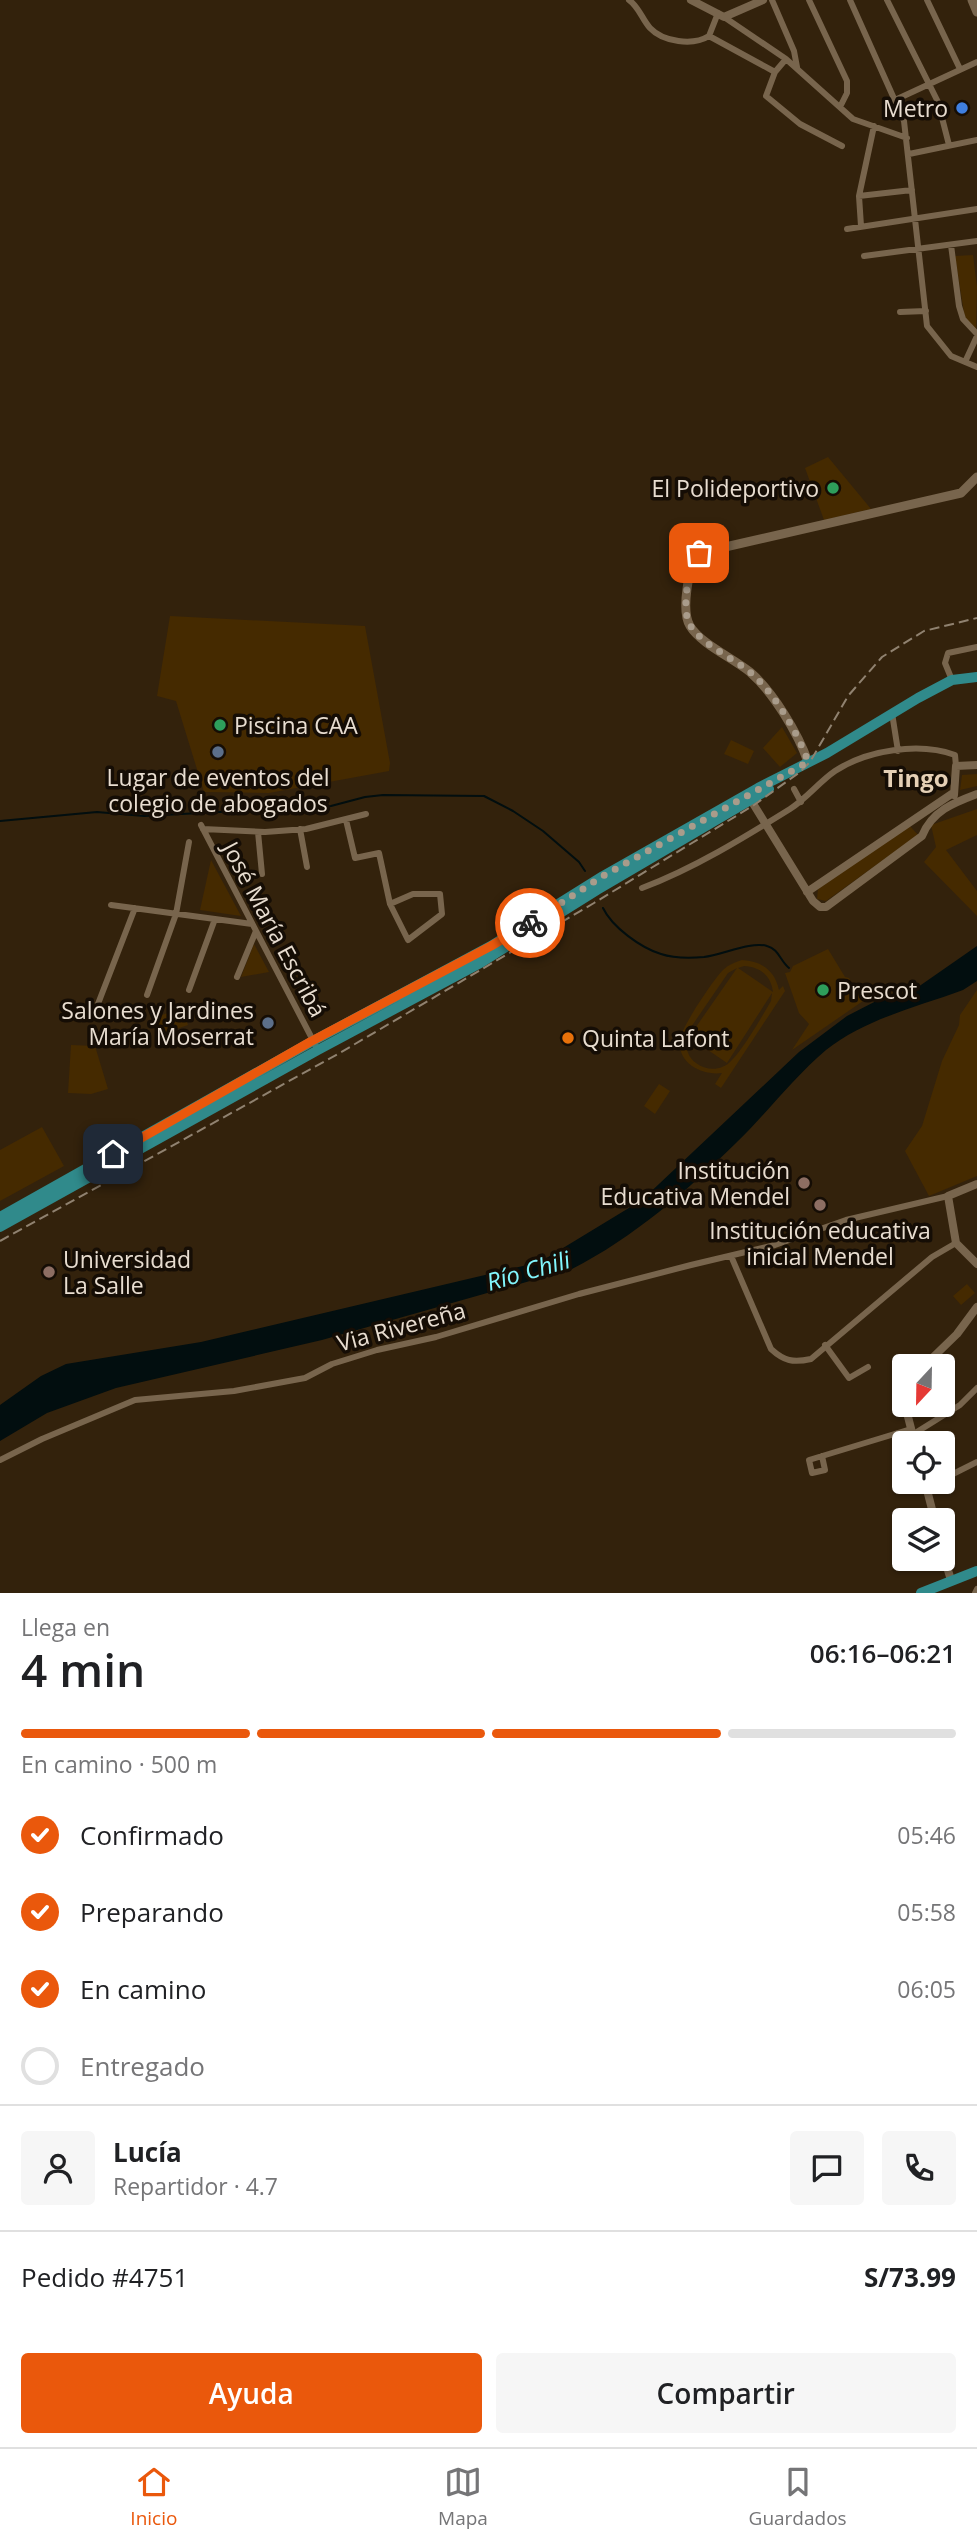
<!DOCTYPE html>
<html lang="es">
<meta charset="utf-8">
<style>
:root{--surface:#fff;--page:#f6f6f6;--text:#202124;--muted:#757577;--line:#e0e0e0;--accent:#ea580c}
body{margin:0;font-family:"Open Sans",sans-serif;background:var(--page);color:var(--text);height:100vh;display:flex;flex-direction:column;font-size:26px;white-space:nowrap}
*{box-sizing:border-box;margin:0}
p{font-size:23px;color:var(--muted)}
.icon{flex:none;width:38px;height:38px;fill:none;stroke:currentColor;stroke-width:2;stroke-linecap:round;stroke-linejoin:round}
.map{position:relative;height:1593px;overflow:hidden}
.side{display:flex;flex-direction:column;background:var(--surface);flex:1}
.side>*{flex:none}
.needle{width:46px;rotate:202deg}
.fabs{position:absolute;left:892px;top:1354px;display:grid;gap:14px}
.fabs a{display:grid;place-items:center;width:63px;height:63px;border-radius:7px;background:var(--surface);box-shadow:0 2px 5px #0004;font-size:35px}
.pin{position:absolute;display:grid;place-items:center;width:60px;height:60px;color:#fff;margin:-30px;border-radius:14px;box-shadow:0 4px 10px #0006}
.courier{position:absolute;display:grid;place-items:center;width:70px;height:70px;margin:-35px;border:5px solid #ea580c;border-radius:50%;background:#fff;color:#222;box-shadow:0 2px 9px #0007}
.overview em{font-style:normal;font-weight:600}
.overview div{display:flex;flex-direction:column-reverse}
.overview{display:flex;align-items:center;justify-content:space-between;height:119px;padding:0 21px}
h1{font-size:46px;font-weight:600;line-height:52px}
.bar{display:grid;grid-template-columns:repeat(4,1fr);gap:10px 7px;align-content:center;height:84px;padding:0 21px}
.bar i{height:9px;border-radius:5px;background:var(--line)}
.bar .on{background:var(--accent)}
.bar p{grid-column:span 4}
.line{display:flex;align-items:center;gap:18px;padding:0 21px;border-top:2px solid var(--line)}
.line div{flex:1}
.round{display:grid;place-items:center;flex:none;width:74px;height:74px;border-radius:7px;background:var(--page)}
ol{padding:0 21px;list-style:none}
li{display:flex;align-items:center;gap:21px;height:77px}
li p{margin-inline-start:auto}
li .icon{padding:7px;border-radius:50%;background:var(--accent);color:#fff;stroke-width:4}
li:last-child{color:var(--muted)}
li i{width:38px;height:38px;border:4px solid var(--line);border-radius:50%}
.primary-button{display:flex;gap:14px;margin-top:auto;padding:14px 21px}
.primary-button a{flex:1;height:80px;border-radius:7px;background:var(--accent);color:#fff;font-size:28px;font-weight:600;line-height:80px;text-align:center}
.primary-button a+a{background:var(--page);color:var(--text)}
.tab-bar{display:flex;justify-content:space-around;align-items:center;height:98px;border-top:2px solid var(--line);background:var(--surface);font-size:19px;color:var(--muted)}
.tab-bar a{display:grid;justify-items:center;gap:4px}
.tab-bar .on{color:var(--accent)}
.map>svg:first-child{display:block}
.green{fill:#452a00;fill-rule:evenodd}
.water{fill:#020e0f}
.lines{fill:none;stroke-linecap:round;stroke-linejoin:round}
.stream{stroke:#020e0f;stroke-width:2}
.minor{stroke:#78654d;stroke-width:6}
.tertiary{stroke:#78654d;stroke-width:8}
.secondary{stroke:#78654d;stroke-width:9}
.primary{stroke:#308a8b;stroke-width:10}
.rail{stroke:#908270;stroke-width:2;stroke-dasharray:10 5;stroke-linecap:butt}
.done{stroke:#a99c8b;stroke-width:7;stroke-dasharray:0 12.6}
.route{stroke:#ea580c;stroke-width:9}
.shop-dot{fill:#3f7fe0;stroke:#150d05;stroke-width:2.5}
.leisure-dot{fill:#2e9e5b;stroke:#150d05;stroke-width:2.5}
.service-dot{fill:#5c6f8a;stroke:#150d05;stroke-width:2.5}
.food-dot{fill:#e8710a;stroke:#150d05;stroke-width:2.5}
.education-dot{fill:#8d6e63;stroke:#150d05;stroke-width:2.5}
.labels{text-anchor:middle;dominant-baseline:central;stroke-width:7;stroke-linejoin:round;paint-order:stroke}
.poi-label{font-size:23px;fill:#e8ddd0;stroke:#150d05;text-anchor:end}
.street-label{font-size:23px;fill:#e8ddd0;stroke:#150d05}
.neighbourhood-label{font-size:24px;font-weight:bold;fill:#e5d0b6;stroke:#150d05}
.water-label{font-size:24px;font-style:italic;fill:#82f6fd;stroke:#150d05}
</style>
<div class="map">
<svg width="977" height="1593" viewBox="0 0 977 1593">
<rect width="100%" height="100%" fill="#33220c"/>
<path class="green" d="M 973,255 L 977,287 L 976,331 L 965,319 L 955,256 Z
M 828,457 L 871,509 L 824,520 L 805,468 Z
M 170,616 L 365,626 L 390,763 L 389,771 L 269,793 L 204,792 L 176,701 L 157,696 Z
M 782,727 L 797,753 L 780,767 L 763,748 Z
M 731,740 L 754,751 L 748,764 L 724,754 Z
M 977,774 L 977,786 L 960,790 L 962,775 Z
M 977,809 L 977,835 L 946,850 L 977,891 L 977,916 L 924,862 L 936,847 L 931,825 Z
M 909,825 L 918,835 L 826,901 L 817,899 L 818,889 Z
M 211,860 L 241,916 L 200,910 Z
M 254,944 L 269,972 L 241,977 Z
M 828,949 L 845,977 L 849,978 L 863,1001 L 792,1050 L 809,1024 L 799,1013 L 785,973 L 790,972 L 793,966 Z
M 742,960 C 762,961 775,971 779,990 L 783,986 L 785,991 L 721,1088 L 715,1084 L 722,1073 C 700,1076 674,1061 681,1036 C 684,1024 713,980 723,970 C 728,965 735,962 742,960 ZM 744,966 C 760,967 771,975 773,992 L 738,968 ZM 737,968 L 689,1037 L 727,1063 L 772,993 L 771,1001 C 761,1018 744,1048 731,1061 C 722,1071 706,1071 696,1063 C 686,1056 685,1044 687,1033 L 728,973 Z
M 977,990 L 977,1176 L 929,1196 L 905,1151 L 922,1126 L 942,1061 L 959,1025 L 960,1015 Z
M 182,1008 L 188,1025 L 161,1034 L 156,1017 Z
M 71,1045 L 95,1046 L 108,1089 L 91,1094 L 68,1093 Z
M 659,1084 L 670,1091 L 655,1114 L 644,1106 Z
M 42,1127 L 64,1166 L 0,1201 L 0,1150 Z
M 967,1284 L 975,1293 L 961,1305 L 953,1296 Z"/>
<path class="water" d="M 977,946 L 977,981 L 963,990 C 917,1007 865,1019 826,1050 C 794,1077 767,1113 737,1142 C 688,1190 633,1238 572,1269 L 322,1340 L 116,1388 L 47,1413 L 0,1441 L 0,1405 L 41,1376 L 66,1364 L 201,1342 L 540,1262 L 642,1200 L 799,1052 L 847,1016 L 882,998 L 908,994 Z"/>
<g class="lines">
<path class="stream" d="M 0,821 L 97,812 L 144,816 L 331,806 L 365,797 L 383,795 L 484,796 L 513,811 L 543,831 L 579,862 L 585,871
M 603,908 C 612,927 641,948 661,954 C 673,958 692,958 704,957 C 722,955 751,941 767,946 C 779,949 780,961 789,968"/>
<path class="minor" d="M 629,0 C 639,7 642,19 650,28 C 663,42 693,46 709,36
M 772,0 L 794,51 L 797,67
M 809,0 L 847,81 L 847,93 L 840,107
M 850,0 L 904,121 L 927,326 L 951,356 L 977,367
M 887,0 L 938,102 L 949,145
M 927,0 L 960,69
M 718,13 L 709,36 L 775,72
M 724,17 L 786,59 L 853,119 L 907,138
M 786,59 L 775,72 L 766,96 L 800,124 L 842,146
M 895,100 L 977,62
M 909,154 L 977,140
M 859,196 L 912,190
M 861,226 L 859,196 L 874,126
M 847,229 L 977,209
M 951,245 L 959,306 L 963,319 L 977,334
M 864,256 L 977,241
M 900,312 L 926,311
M 965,362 L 977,336
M 952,680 L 945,663 L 948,653 L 977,647
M 892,713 L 898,751
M 794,789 L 801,802
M 346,820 L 355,858 L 379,853 L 390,904 L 408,940 L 442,914 L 440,894 L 413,894 L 390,904
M 201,825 L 318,1050
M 203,829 L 265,832 L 306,829 L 366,814
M 300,829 L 307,867
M 258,832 L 262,874
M 642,888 C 693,869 745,837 790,809 C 807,798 819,782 835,771 C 867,750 919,742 955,755 L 956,766
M 111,905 L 252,924
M 237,977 L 256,931
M 189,990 L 215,919
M 147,995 L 176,914 L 189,842
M 96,1009 L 135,908
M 731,1256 L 771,1349 C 784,1361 793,1363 811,1359 L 932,1257 L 956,1243
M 825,1345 L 849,1378 L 868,1367
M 912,1435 L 960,1405 L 977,1388
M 822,1456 L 825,1470 L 812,1473 L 809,1460 L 911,1429
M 0,1460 L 42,1439 L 135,1400 L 234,1391 L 305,1378 L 332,1364 L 377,1350 L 436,1337 L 579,1294 L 691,1265 L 775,1245 L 846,1220 L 948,1196
M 943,1479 L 977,1462
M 975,1593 L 977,1589"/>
<path class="tertiary" d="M 691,0 L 724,17 L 763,0
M 954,795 L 956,766 L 977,765
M 749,797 L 813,901 L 820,907 L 826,907 L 922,836 C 932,811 953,803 977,794
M 807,892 L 953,793
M 977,1184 L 948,1196 L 956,1243 L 977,1264
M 923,1367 L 957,1334 L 977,1307
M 905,1383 L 902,1388 L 905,1405
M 905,1405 L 915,1444
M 925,1482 L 935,1521
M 943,1554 L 951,1580"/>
<path class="secondary" d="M 972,0 L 977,12
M 808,762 C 798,733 773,692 750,672 C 733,658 701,644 690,626 C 681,611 688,566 699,553 L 961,493 L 977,477"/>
<path class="primary" d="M 0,1217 L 313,1041 L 491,946 L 603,876 L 758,788 L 827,753 L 918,698 L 952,680 L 977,677
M 0,1227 L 318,1050 L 482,962 L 597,890 L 769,789
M 921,1593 L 977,1571"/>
<path class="rail" d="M 0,1241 L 338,1054 L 594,903 L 754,805 L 800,772 L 810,762 L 848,696 L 882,657 L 924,631 L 977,618"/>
</g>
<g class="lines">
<path class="done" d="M 530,923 L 603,876 L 808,762 C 799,734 773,691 750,672 C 733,658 701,644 690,625 C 681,611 688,566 699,553"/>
<path class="route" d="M 113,1154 L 310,1042 L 491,946 L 530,923"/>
</g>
<circle class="shop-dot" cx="962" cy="108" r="7"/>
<g class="leisure-dot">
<circle cx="833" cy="488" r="7"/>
<circle cx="220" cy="725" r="7"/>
<circle cx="823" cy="990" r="7"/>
</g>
<g class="service-dot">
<circle cx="218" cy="752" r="7"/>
<circle cx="268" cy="1023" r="7"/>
</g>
<circle class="food-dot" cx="568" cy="1038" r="7"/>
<g class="education-dot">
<circle cx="804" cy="1183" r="7"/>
<circle cx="820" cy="1205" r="7"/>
<circle cx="49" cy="1272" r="7"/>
</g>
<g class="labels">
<g class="poi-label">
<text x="948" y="108">Metro</text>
<text x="819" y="488">El Polideportivo</text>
<text x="234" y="725" text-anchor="start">Piscina CAA</text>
<text x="218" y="777" text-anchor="middle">Lugar de eventos del<tspan x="218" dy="26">colegio de abogados</tspan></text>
<text x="837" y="990" text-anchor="start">Prescot</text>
<text x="254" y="1010">Salones y Jardines<tspan x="254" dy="26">María Moserrat</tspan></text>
<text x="582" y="1038" text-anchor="start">Quinta Lafont</text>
<text x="790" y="1170">Institución<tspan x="790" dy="26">Educativa Mendel</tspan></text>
<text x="820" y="1230" text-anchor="middle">Institución educativa<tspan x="820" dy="26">inicial Mendel</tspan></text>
<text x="63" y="1259" text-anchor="start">Universidad<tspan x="63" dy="26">La Salle</tspan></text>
</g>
<g class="street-label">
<text transform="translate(275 929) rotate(62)">José María Escribá</text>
<text transform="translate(401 1326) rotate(-15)">Via Rivereña</text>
</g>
<g class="neighbourhood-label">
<text x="916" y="777">Tingo</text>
</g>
<g class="water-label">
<text transform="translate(528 1270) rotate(-16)">Río Chili</text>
</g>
</g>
</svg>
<div class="fabs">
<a><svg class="needle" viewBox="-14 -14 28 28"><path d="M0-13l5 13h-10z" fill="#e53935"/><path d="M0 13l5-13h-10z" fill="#757577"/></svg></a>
<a><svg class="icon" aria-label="locate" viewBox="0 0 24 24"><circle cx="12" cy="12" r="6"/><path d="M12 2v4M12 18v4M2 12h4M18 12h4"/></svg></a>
<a><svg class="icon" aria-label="layers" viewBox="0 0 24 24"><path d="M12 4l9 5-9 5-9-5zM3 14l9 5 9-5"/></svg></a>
</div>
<div class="pin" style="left:699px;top:553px;background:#ea580c"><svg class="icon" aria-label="bag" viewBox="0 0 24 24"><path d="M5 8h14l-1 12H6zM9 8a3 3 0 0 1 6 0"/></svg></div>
<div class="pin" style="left:113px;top:1154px;background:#1f2937"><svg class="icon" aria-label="home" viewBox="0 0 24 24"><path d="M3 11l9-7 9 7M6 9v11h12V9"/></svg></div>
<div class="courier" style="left:530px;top:923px"><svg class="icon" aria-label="bike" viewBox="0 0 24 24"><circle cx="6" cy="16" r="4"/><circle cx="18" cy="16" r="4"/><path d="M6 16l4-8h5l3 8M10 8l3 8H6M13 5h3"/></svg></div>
</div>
<section class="side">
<div class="overview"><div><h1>4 min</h1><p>Llega en</p></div><em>06:16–06:21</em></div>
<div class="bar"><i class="on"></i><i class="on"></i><i class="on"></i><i></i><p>En camino · 500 m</p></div>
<ol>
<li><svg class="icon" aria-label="check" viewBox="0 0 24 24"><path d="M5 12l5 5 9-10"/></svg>Confirmado<p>05:46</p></li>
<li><svg class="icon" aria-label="check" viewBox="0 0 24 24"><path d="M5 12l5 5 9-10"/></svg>Preparando<p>05:58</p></li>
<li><svg class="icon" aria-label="check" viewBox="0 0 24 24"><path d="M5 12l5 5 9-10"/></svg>En camino<p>06:05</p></li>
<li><i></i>Entregado</li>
</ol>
<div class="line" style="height:126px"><a class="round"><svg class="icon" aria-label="person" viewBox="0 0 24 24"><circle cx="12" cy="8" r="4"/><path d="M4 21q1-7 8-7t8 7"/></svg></a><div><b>Lucía</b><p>Repartidor · 4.7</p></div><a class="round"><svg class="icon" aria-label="chat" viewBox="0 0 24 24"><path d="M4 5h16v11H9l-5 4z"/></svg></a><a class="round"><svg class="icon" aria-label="phone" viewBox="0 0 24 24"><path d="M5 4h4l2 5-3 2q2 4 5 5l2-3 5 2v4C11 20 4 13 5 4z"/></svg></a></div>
<div class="line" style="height:91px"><div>Pedido #4751</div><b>S/73.99</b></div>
<div class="primary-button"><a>Ayuda</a><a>Compartir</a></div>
</section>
<nav class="tab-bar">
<a class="on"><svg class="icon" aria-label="home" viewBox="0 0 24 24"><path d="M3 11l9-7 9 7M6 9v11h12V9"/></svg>Inicio</a>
<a><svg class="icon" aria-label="map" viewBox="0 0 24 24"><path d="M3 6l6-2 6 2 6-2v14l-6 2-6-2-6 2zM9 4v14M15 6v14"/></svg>Mapa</a>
<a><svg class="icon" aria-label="saved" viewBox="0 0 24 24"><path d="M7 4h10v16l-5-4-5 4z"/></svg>Guardados</a>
</nav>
